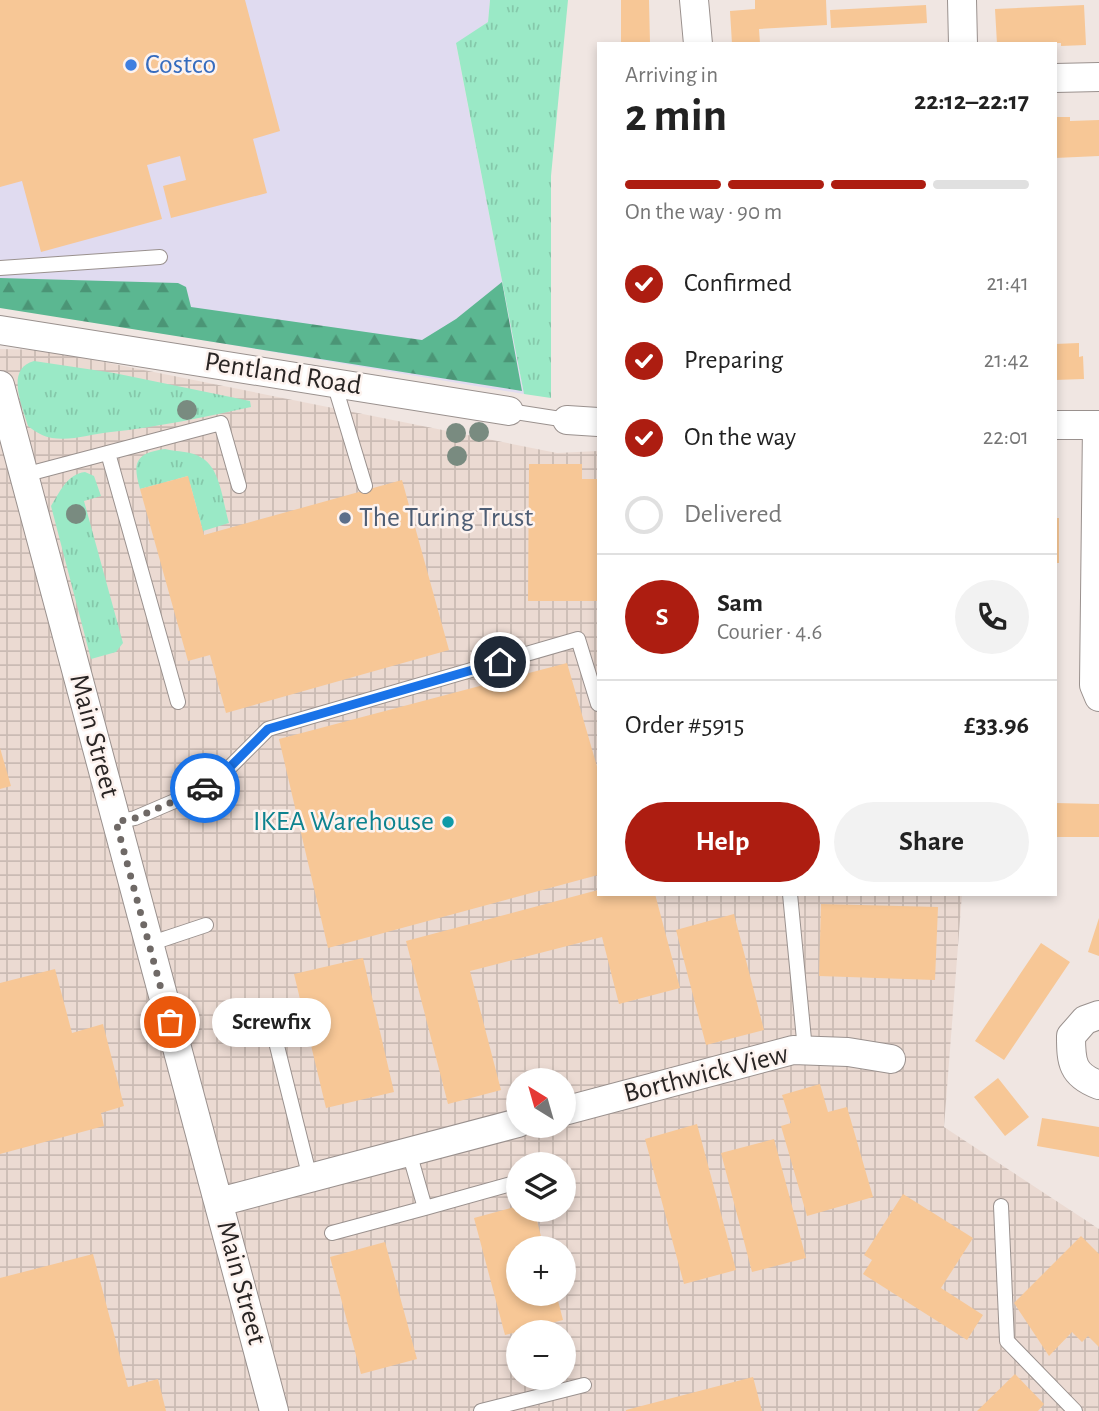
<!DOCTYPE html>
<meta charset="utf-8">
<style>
:root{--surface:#fff;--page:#f2f2f2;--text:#222;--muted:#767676;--line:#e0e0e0;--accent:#ad1d11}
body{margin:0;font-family:"Alegreya Sans",sans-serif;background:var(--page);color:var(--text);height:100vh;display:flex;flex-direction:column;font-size:26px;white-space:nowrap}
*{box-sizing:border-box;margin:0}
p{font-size:23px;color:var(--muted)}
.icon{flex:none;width:38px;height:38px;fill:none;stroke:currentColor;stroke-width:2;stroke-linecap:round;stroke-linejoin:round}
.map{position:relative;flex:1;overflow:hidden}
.drawer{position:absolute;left:597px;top:42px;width:460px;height:854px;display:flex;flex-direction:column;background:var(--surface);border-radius:0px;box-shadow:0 4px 10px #0003}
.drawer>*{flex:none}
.needle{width:46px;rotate:323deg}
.tools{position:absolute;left:506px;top:1068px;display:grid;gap:14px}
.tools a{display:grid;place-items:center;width:70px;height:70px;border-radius:50%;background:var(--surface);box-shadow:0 4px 10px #0003;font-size:35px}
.pin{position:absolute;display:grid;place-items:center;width:60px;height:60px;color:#fff;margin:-30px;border:4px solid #fff;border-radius:50%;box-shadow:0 2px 7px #0007}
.courier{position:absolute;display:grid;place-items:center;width:70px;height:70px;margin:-35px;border:5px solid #1a73e8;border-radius:50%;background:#fff;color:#222;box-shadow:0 2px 9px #0007}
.bubble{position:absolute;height:49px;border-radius:24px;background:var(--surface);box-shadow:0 4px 10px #0003;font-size:23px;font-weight:700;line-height:49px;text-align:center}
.head em{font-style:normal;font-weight:700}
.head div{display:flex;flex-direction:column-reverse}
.head{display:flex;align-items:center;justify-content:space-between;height:119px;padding:0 28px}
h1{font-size:46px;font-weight:700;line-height:52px}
.bar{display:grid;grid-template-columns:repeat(4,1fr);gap:10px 7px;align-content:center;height:84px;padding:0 28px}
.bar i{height:9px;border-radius:5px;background:var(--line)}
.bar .selected{background:var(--accent)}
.bar p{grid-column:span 4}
.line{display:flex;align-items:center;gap:18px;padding:0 28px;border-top:2px solid var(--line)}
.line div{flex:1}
.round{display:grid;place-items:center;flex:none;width:74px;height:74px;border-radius:37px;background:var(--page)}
ol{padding:0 28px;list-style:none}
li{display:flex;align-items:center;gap:21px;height:77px}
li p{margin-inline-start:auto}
li .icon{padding:7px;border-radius:50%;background:var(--accent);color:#fff;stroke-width:4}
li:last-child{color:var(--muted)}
li i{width:38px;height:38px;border:4px solid var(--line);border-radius:50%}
.primary-button{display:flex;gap:14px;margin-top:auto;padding:14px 28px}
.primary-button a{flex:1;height:80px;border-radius:42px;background:var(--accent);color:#fff;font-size:28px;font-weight:700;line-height:80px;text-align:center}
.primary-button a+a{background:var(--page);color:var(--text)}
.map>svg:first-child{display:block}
.commercial{fill:#e0dbf0}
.industrial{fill:url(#industrial-grid);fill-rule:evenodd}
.grass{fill:url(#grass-tufts)}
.forest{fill:url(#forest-firs)}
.building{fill:#f7c796}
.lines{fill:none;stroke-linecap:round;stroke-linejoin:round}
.service-casing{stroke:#9a918e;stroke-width:16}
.minor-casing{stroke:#9a918e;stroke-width:30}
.service{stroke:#fff;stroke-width:14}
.minor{stroke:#fff;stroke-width:28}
.tree{fill:#798b80}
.done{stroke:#6f6966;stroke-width:7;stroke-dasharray:0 12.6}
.route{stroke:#1a73e8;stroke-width:9}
.shop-dot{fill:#3f7fe0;stroke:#fdf3ef;stroke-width:2.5}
.service-dot{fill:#5c6f8a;stroke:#fdf3ef;stroke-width:2.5}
.culture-dot{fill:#0f9aa8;stroke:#fdf3ef;stroke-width:2.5}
.labels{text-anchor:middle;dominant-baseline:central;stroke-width:5;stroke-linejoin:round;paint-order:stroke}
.shop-label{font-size:28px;fill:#366cbe;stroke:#fdf3ef;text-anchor:start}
.street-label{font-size:28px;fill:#292524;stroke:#fdf3ef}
.service-label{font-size:28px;fill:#4e5e75;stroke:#fdf3ef;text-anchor:start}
.culture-label{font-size:28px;fill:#0d838f;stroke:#fdf3ef;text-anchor:end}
</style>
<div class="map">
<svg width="1099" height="1411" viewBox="0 0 1099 1411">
<defs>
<pattern id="industrial-grid" width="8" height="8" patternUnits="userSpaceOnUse" patternTransform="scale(1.75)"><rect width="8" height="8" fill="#ebdad2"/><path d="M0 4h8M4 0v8" fill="none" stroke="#cabbb4"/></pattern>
<pattern id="grass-tufts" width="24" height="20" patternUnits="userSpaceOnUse" patternTransform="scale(1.75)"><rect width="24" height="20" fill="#9ae9c6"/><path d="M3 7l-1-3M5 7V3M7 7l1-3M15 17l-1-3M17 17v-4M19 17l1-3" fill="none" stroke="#85c8aa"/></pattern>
<pattern id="forest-firs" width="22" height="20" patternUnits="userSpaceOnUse" patternTransform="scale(1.75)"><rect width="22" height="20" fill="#5bb791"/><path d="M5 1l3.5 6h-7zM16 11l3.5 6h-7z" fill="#4b9576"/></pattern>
</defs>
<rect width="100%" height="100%" fill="#f0e6e2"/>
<path class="commercial" d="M 0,0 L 490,0 L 488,22 L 456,44 L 524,394 L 0,306 Z"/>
<path class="industrial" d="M 0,349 L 43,350 L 84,358 L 557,453 L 598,451 L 598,894 L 962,894 L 944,1127 L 1099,1229 L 1099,1411 L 0,1411 ZM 518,1080 L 564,1080 L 564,1125 L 518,1125 ZM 518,1164 L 564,1164 L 564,1209 L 518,1209 ZM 518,1248 L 564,1248 L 564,1293 L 518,1293 ZM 518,1332 L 564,1332 L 564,1377 L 518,1377 Z"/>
<path class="grass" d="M 490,0 L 568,0 L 551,176 L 551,398 L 524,394 L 456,43 L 488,22 Z
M 34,361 L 114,373 L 250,401 L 251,407 C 204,417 158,427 111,432 C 91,434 72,441 52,438 C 42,436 36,432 28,426 C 22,405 5,369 34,361 Z
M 165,449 C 177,452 192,451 202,458 C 221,469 223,504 229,523 L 203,531 L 188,476 L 140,489 C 132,462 136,453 165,449 Z
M 85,472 L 94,476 L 101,496 L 84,501 L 123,643 L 116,652 L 91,659 L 51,506 C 60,492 67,474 85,472 Z"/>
<path class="forest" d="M 0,278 L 178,283 L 186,287 L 191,307 L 422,340 L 456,319 L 502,282 L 522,391 L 0,308 Z"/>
<path class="building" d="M 0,0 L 245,0 L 280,131 L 253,139 L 267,193 L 171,218 L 163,186 L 186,180 L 180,156 L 147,165 L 162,219 L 41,252 L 22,181 L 0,187 Z
M 621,0 L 649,0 L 650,44 L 621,44 Z
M 755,0 L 826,0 L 827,25 L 759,29 L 760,44 L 732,44 L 730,11 L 755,9 Z
M 926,5 L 927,23 L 831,28 L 830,10 Z
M 1084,5 L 1086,45 L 1061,46 L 1061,43 L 997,44 L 995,9 Z
M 1055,117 L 1070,117 L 1070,121 L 1099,120 L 1099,156 L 1055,158 Z
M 1079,343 L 1079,357 L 1083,356 L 1084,379 L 1055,380 L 1055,344 Z
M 529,464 L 582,464 L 582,479 L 598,479 L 598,601 L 528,601 Z
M 188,476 L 204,535 L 402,480 L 449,650 L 226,713 L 210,655 L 188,661 L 140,489 Z
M 1055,518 L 1059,518 L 1059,563 L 1055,563 Z
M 567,663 L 598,770 L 598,875 L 328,948 L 279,739 Z
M 0,748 L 11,786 L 0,789 Z
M 1055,803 L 1099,804 L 1099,837 L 1055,837 Z
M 598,890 L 598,894 L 655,894 L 680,988 L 619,1004 L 602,937 L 470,971 L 501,1090 L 448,1104 L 406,941 Z
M 821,904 L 938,907 L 935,980 L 819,976 Z
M 734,914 L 764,1030 L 706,1045 L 676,930 Z
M 1099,918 L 1099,956 L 1088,952 Z
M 1041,943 L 1070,962 L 1004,1060 L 975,1041 Z
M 363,958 L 394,1092 L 326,1108 L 294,974 Z
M 55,969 L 72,1033 L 103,1024 L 124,1106 L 101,1113 L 104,1126 L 0,1154 L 0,983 Z
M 998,1078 L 1029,1117 L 1005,1136 L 974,1097 Z
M 820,1084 L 828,1112 L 847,1107 L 873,1197 L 807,1216 L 781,1126 L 791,1123 L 782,1095 Z
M 1042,1118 L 1099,1127 L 1099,1157 L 1037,1146 Z
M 697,1124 L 736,1270 L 684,1284 L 645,1139 Z
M 774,1139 L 806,1258 L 752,1272 L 721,1153 Z
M 903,1194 L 973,1238 L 941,1288 L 983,1315 L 967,1340 L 863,1274 L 872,1260 L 864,1255 Z
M 518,1206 L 518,1209 L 534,1209 L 544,1248 L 518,1248 L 518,1293 L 556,1293 L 563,1320 L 505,1335 L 474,1218 Z
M 1081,1236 L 1099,1254 L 1099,1347 L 1088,1336 L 1082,1342 L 1072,1332 L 1049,1356 L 1014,1303 Z
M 385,1242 L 417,1359 L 361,1374 L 330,1257 Z
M 93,1254 L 128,1387 L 158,1379 L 166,1411 L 0,1411 L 0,1278 Z
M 1015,1374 L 1044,1404 L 1038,1411 L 977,1411 Z
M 753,1377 L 762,1411 L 626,1411 L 626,1410 Z"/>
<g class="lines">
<defs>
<path id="service" d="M 0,268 L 160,257
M 334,383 L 365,486
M 509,411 L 567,420
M 108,453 L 178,702
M 24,475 L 221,423 L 239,486
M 116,822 L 135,818 L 212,785 L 268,729 L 578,639 L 598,704
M 790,894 L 805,1050
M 149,944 L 206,925
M 267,1006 L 310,1178
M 409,1152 L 425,1208 L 518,1182
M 1001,1206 L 1007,1341 L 1075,1411
M 332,1233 L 425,1208
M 481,1411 L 584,1385"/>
<path id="minor" d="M 694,0 L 698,44
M 962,0 L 963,44
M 1055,78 L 1099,77
M 0,330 L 509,411
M 0,385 L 274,1411
M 567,420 L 598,422
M 1055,425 L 1099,425
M 1097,425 L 1094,685 L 1099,697
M 1099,1015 L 1085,1020 L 1071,1036 C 1071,1062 1072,1075 1099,1085
M 564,1111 L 793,1050 L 848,1052 L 891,1059
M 219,1202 L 518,1123"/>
</defs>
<use href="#service" class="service-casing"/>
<use href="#minor" class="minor-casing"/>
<use href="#service" class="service"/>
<use href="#minor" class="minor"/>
</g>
<g class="tree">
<circle cx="187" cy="410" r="10"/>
<circle cx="479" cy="432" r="10"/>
<circle cx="456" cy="433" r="10"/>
<circle cx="457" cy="456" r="10"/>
<circle cx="76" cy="514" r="10"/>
</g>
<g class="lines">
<path class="done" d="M 170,1022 L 116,822 L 135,818 L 205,788"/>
<path class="route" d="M 205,788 L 212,785 L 268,729 L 500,662"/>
</g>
<circle class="shop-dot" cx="131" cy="65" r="7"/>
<circle class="service-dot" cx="345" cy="518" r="7"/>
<circle class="culture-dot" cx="448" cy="822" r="7"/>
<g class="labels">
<g class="shop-label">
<text x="145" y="65">Costco</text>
</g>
<g class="street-label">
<text transform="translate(283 374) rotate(9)">Pentland Road</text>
<text transform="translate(94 736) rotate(75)">Main Street</text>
<text transform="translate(706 1074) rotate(-14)">Borthwick View</text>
<text transform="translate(241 1283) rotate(75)">Main Street</text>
</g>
<g class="service-label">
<text x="359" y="518">The Turing Trust</text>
</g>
<g class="culture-label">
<text x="434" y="822">IKEA Warehouse</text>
</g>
</g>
</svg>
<div class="tools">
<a><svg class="needle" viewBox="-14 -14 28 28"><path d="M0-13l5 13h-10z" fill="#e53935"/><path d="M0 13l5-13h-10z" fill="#767676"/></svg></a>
<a><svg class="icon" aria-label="layers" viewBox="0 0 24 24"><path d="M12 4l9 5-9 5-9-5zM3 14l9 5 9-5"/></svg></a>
<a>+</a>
<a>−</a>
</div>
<div class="pin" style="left:170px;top:1022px;background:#ea580c"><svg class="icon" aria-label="bag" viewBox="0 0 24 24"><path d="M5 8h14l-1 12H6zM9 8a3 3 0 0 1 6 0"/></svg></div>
<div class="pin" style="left:500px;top:662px;background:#1f2937"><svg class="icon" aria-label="home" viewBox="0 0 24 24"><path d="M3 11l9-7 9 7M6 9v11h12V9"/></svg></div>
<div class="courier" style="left:205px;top:788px"><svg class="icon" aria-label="car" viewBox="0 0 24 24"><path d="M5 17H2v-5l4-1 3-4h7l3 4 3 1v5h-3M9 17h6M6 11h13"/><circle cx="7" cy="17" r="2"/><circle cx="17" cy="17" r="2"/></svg></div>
<div class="bubble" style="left:212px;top:998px;width:119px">Screwfix</div>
<section class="drawer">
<div class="head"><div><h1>2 min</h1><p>Arriving in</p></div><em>22:12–22:17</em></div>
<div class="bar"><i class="selected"></i><i class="selected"></i><i class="selected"></i><i></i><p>On the way · 90 m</p></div>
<ol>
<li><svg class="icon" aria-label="check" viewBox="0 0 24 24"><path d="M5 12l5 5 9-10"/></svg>Confirmed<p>21:41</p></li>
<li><svg class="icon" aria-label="check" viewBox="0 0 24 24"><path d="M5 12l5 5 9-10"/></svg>Preparing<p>21:42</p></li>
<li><svg class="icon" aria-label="check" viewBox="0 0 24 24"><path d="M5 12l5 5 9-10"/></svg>On the way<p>22:01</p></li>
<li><i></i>Delivered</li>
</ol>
<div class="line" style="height:126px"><b class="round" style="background:var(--accent);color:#fff">S</b><div><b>Sam</b><p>Courier · 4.6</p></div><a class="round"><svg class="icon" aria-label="phone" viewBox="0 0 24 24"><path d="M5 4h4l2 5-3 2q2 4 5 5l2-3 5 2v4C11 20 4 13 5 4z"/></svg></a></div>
<div class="line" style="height:91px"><div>Order #5915</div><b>£33.96</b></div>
<div class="primary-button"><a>Help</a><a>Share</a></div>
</section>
</div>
